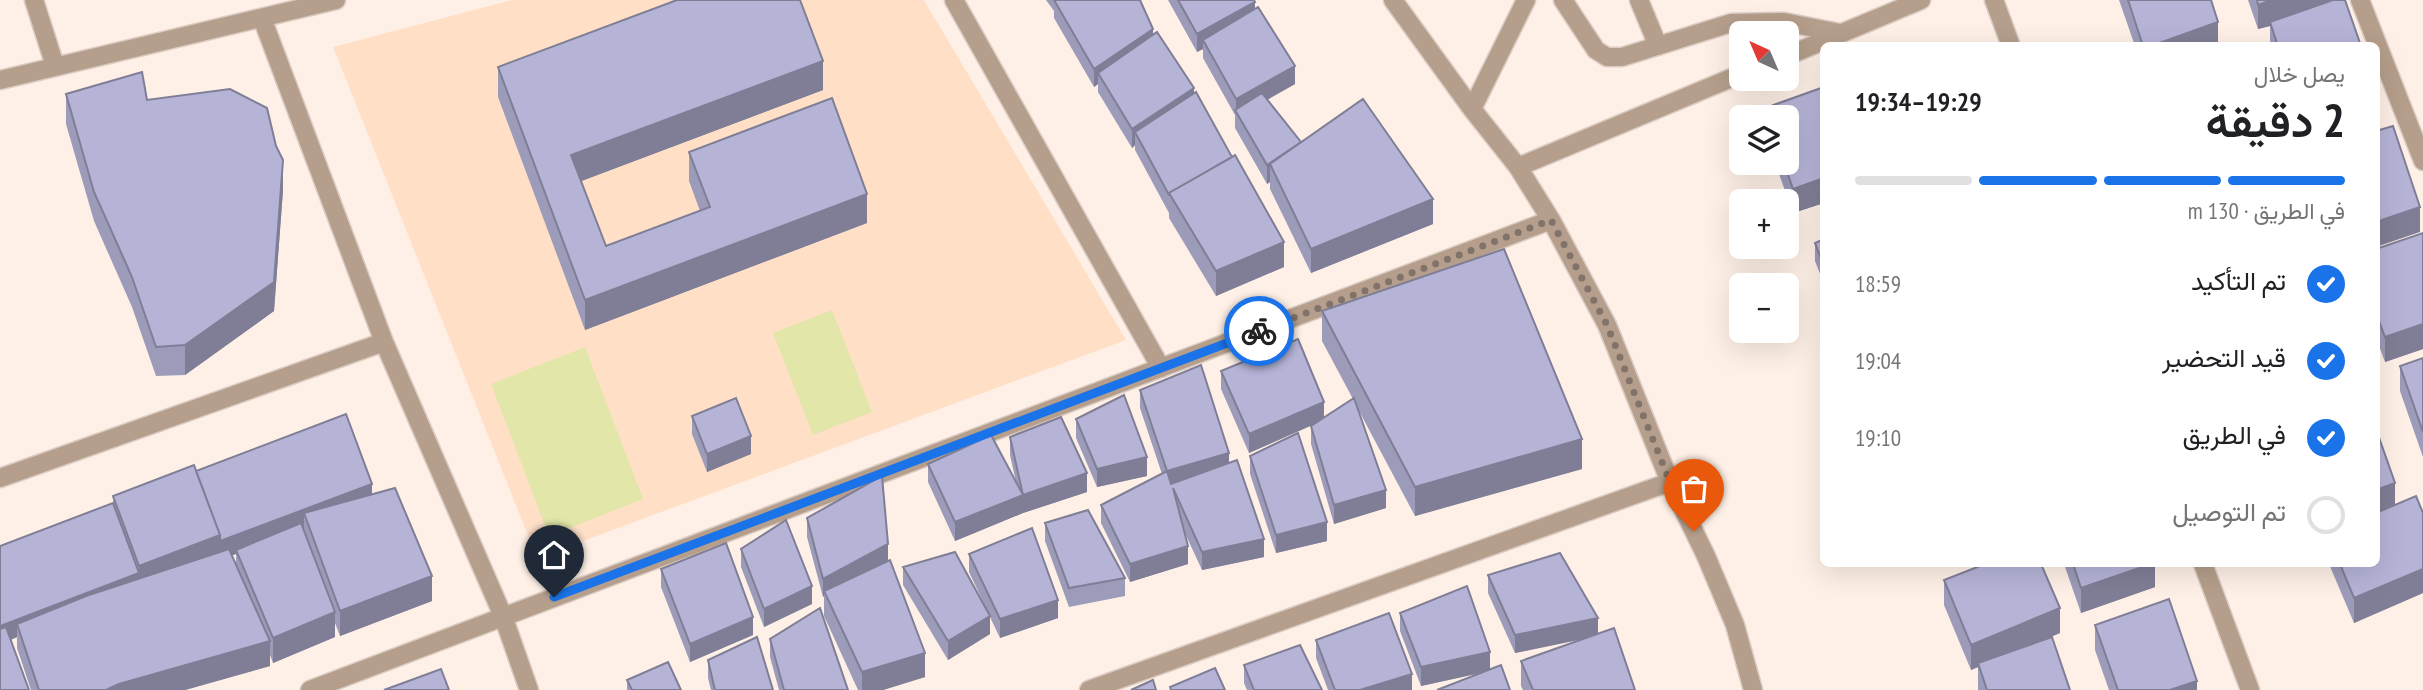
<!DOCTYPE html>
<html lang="ar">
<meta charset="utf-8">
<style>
:root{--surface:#fff;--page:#f6f6f6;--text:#202124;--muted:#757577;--line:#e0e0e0;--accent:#1a73e8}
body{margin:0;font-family:"PT Sans Narrow",Vazirmatn,sans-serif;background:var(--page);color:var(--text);direction:rtl;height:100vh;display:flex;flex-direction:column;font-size:26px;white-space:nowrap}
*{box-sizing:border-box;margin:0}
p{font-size:23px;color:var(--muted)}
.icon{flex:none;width:38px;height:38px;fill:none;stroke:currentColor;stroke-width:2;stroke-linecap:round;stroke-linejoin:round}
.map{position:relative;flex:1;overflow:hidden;direction:ltr}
.drawer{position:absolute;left:1820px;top:42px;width:560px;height:525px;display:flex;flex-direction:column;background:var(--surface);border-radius:10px;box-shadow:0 7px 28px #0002;direction:rtl}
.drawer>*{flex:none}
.needle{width:46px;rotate:316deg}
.fabs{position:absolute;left:1729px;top:21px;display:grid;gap:14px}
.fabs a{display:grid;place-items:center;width:70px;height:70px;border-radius:10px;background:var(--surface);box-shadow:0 7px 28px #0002;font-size:35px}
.pin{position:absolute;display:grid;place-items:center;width:60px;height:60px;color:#fff;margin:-72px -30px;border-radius:50% 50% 50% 0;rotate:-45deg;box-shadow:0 0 7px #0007}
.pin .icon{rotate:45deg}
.courier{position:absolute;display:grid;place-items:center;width:70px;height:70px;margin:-35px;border:5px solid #1a73e8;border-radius:50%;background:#fff;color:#222;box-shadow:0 2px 9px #0007}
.summary em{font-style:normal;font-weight:600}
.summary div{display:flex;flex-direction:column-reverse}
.summary{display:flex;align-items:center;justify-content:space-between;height:119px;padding:0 35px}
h1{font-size:46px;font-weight:600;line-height:52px}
.bar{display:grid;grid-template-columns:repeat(4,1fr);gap:10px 7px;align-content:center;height:84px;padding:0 35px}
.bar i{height:9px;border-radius:5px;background:var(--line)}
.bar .selected{background:var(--accent)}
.bar p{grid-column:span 4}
ol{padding:0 35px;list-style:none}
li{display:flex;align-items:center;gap:21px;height:77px}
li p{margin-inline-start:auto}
li .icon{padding:7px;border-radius:50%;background:var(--accent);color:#fff;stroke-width:4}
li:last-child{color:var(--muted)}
li i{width:38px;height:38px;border:4px solid var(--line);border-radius:50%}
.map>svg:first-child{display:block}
.built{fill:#ffe0c7}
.garden{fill:#e2e6a8}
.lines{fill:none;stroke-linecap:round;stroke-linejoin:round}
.street-casing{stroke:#dbcdc4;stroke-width:21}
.street{stroke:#b59e8b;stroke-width:18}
.wall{fill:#9c9bb9;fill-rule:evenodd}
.shaded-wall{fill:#7f7e96}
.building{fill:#b5b4d7;stroke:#7f7e96;stroke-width:2}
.done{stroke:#81736a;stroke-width:7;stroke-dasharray:0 12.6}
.route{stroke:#1a73e8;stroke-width:9}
</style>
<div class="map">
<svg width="2423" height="690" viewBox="0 0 2423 690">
<rect width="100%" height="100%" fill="#fef0e6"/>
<path class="built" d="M 512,0 L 924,0 L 1126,340 L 537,558 L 333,47 Z"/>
<path class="garden" d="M 832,310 L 872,412 L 813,435 L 773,333 Z
M 585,347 L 643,499 L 549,536 L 491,384 Z"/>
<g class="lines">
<defs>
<path id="street" d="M 34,0 L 55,66
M 954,0 L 1161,368
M 1393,0 L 1472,109 L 1518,167 L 1551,220 L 1607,325 L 1670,482 L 1706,556 L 1735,625 L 1753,690
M 1563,0 L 1596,50 L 1607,57 L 1622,57 L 1731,23 L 1784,22 L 1840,33
M 1639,0 L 1658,46
M 1994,0 L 2011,46
M 2360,0 L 2423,161
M 262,18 L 384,342 L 503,616 L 529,690
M 1787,56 L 1921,0
M 0,80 L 336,0
M 1472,109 L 1526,0
M 1518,167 L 1741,74
M 0,478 L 384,342
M 2203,564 L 2250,690
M 310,690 L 1551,220
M 1089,690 L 1670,482"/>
</defs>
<use href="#street" class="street-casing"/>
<use href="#street" class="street"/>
</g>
<path class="wall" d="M 1046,0 L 1140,0 L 1153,35 L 1194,94 L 1284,267 L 1216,296 L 1169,218 L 1169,213 L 1135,150 L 1135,145 L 1132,148 L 1098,92 L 1098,84 L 1094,87 L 1054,18 L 1054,11 Z
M 1168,0 L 1254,0 L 1255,8 L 1295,84 L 1267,100 L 1301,142 L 1433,224 L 1311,273 L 1270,189 L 1270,182 L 1267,184 L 1235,128 L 1235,115 L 1203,58 L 1203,49 L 1197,52 Z
M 2119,0 L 2211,0 L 2218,46 L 2135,46 Z
M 2248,0 L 2333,0 L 2361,46 L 2270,46 L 2270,26 L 2258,29 Z
M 498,67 L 823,90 L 581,181 L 606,246 L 700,211 L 689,181 L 689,152 L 867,223 L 585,330 L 498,97 Z
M 1824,87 L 1824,203 L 1793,213 L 1775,163 L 1787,163 L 1787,117 L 1765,117 L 1765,108 Z
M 66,94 L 147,100 L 283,190 L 274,311 L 185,375 L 156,376 L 132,307 L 94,221 L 66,124 Z
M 2423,233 L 2423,349 L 2385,362 L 2376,338 L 2376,249 Z
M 1824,239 L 1824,284 L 1815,261 L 1815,243 Z
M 1322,311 L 1582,469 L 1415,516 L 1358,409 L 1386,508 L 1334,524 L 1311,444 L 1311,426 L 1314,424 L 1249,453 L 1221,389 L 1221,371 L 1324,418 L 1353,399 L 1322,341 Z
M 2423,358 L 2423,457 L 2400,391 L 2400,366 Z
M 1140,390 L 1229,463 L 1264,557 L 1202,570 L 1183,529 L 1188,564 L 1130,582 L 1101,523 L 1101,505 L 1162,474 L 1140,408 Z
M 692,416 L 751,454 L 707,472 L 692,434 Z
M 1076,419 L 1147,476 L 1097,487 L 1076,438 Z
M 1010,437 L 1087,492 L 1023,513 L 955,541 L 928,482 L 928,464 L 1016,482 L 1010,455 Z
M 1250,456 L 1327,541 L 1276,553 L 1250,474 Z
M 196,471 L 372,494 L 432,601 L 340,636 L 335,623 L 335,637 L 273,663 L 270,655 L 270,666 L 185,690 L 31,690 L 17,648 L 17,637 L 11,640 L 0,690 L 0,546 L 113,503 L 113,496 ZM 236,554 L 236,566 L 232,555 Z
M 2395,505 L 2423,513 L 2423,593 L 2354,623 L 2329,564 L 2376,564 Z
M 807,518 L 888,561 L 925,677 L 883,690 L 858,690 L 824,616 L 824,596 L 823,597 L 807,537 Z
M 1045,523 L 1125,578 L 1125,596 L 1069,607 L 1045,541 Z
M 741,549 L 812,604 L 764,627 L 741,567 Z
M 969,554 L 1058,618 L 1000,638 L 990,617 L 990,634 L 948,660 L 903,585 L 903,567 L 987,610 L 969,572 Z
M 2064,564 L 2155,564 L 2155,587 L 2081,613 Z
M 661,569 L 753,635 L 690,662 L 661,587 Z
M 1488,575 L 1598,633 L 1635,690 L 1523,690 L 1521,686 L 1521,661 L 1581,639 L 1515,653 L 1488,593 Z
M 1944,580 L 2060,633 L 2040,641 L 2070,690 L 1978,690 L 1978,667 L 1971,670 L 1944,605 Z
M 1400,613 L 1484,672 L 1421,686 L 1400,631 Z
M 2095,625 L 2197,690 L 2109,690 L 2095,650 Z
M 770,639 L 848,690 L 779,690 L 770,657 Z
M 1316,640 L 1412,690 L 1328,690 L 1316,658 Z
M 708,660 L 773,690 L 711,690 L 708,678 Z
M 1244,665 L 1322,690 L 1247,690 L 1244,683 Z
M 627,680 L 681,690 L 627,690 Z"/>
<path class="shaded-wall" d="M 2272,0 L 2333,0 L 2270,22 L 2270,26 L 2258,29 L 2258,5 Z
M 1255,2 L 1255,21 L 1203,40 L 1203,49 L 1197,52 L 1197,34 Z
M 2218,22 L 2218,46 L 2151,46 Z
M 1153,29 L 1153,47 L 1098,73 L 1098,84 L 1094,87 L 1094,69 Z
M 823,61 L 823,90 L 571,185 L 571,155 Z
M 1295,66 L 1295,84 L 1238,116 L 1236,111 L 1236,99 Z
M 1194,88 L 1194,107 L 1135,132 L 1135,145 L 1132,148 L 1132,129 Z
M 1302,143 L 1270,164 L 1270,182 L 1267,184 L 1267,165 Z
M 283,160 L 283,190 L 274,311 L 185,375 L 185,345 Z
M 1824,178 L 1824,203 L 1793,213 L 1793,189 Z
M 867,194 L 867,223 L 585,330 L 585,300 Z
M 1433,199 L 1433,224 L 1311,273 L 1311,249 Z
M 2420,207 L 2420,232 L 2376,247 L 2376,222 Z
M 1284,242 L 1284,267 L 1216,296 L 1216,271 Z
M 2423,324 L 2423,349 L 2385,362 L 2385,337 Z
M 1324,402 L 1324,420 L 1249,453 L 1249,434 Z
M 751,436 L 751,454 L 707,472 L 707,454 Z
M 1582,439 L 1582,469 L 1415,516 L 1415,487 Z
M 1229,453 L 1229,471 L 1167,489 L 1167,471 Z
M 1147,457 L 1147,476 L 1097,487 L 1097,469 Z
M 1087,473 L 1087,492 L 1023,513 L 955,541 L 955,522 L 1023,495 Z
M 2395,483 L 2395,508 L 2376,515 L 2376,490 Z
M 372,484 L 372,502 L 304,513 L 304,528 L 237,553 L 236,550 L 236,554 L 21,636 L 17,624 L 17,637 L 0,644 L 0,626 L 139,573 L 139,566 L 220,535 Z
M 1386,490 L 1386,508 L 1334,524 L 1334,505 Z
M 1327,522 L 1327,541 L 1276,553 L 1276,535 Z
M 1264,539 L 1264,557 L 1202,570 L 1202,552 Z
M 888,544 L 888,563 L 824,591 L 824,596 L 823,597 L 823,579 Z
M 1188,546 L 1188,564 L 1130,582 L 1130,564 Z
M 2151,564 L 2155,564 L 2155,587 L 2081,613 L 2081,588 Z
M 2423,569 L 2423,593 L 2354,623 L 2354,598 Z
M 432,576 L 432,601 L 340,636 L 340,611 Z
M 812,586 L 812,604 L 764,627 L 764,609 Z
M 1058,600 L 1058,618 L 1000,638 L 1000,619 Z
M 2060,608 L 2060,633 L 1979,667 L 1978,663 L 1978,667 L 1971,670 L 1971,645 Z
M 335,612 L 335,637 L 273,663 L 273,638 Z
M 990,616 L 990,634 L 948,660 L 948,641 Z
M 753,617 L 753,635 L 690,662 L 690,644 Z
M 1598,618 L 1598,636 L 1515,653 L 1515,635 Z
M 270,641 L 270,666 L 185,690 L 106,690 L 119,684 Z
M 1490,652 L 1490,671 L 1421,686 L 1421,667 Z
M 925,653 L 925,677 L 883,690 L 862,690 L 862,672 Z
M 1412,674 L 1412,690 L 1360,690 Z
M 2197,681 L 2197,690 L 2170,690 Z"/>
<path class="building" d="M 677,0 L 800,0 L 823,61 L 571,155 L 606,246 L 710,207 L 689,152 L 832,98 L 867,194 L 585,300 L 498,67 Z
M 1054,0 L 1140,0 L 1153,29 L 1094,69 Z
M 1178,0 L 1254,0 L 1255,2 L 1197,34 Z
M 2128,0 L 2211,0 L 2218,22 L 2151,46 L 2143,46 Z
M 2257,0 L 2272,0 L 2258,5 Z
M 2333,0 L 2345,0 L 2361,46 L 2278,46 L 2270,22 Z
M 1258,7 L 1295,66 L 1236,99 L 1203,40 Z
M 1157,32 L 1194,88 L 1132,129 L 1098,73 Z
M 142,72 L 147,100 L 230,89 L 267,108 L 276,146 L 283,160 L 274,282 L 185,345 L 156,347 L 132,277 L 94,192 L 66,94 Z
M 1824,87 L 1824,178 L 1793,189 L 1784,163 L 1787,163 L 1787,117 L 1768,117 L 1765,108 Z
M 1196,92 L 1232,157 L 1169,193 L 1170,195 L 1169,195 L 1135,132 Z
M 1262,93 L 1301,142 L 1267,165 L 1235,110 Z
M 1363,99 L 1433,199 L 1311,249 L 1270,164 Z
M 2393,126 L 2420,207 L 2376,222 L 2376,131 Z
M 1235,155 L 1284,242 L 1216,271 L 1169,193 Z
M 2423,233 L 2423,324 L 2385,337 L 2376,313 L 2376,249 Z
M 1824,239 L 1824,266 L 1815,243 Z
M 1504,249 L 1582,439 L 1415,487 L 1322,311 Z
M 1298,339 L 1324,402 L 1249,434 L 1221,371 Z
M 2423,358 L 2423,432 L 2400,366 Z
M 1201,365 L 1229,453 L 1167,471 L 1140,390 Z
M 1124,395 L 1147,457 L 1097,469 L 1076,419 Z
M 736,398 L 751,436 L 707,454 L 692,416 Z
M 1354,398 L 1386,490 L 1334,505 L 1311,426 Z
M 346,414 L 372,484 L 220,541 L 220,535 L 196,471 Z
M 1061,417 L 1087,473 L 1023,495 L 1010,437 Z
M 2376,429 L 2395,483 L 2376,490 Z
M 1298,433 L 1327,522 L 1276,535 L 1250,456 Z
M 991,435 L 1023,495 L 955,522 L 928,464 Z
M 1237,460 L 1264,539 L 1202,552 L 1173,488 L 1188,546 L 1130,564 L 1101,505 L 1167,471 L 1171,484 Z
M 194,465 L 220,535 L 139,566 L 113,496 Z
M 882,476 L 888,544 L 823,579 L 807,518 Z
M 395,488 L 432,576 L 340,611 L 304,513 Z
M 2416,496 L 2423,513 L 2423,569 L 2354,598 L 2340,564 L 2376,564 L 2376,513 Z
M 113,503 L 139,573 L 0,626 L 0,546 Z
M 1088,510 L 1125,578 L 1069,588 L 1045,523 Z
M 786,520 L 812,586 L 764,609 L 741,549 Z
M 301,523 L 335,612 L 273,638 L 236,550 Z
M 1032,528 L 1058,600 L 1000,619 L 969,554 Z
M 726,543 L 753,617 L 690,644 L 661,569 Z
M 229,549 L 270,641 L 119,684 L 106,690 L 39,690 L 17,624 L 86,596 Z
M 955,552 L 990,616 L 948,641 L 903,567 Z
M 1560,553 L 1598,618 L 1515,635 L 1488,575 Z
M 890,560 L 925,653 L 862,672 L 824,591 Z
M 1985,564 L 2041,564 L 2060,608 L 1971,645 L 1944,580 Z
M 2073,564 L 2151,564 L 2081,588 Z
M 1467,586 L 1490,652 L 1421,667 L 1400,613 Z
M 2169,599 L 2197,681 L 2170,690 L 2118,690 L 2095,625 Z
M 820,608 L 848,690 L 784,690 L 770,639 Z
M 1389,613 L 1412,674 L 1360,690 L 1335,690 L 1316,640 Z
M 6,627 L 29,690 L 0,690 L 0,629 Z
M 1614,628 L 1635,690 L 1533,690 L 1521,661 Z
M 757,637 L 773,690 L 715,690 L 708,660 Z
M 2052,637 L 2070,690 L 1987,690 L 1978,663 Z
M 1300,645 L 1322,690 L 1254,690 L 1244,665 Z
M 668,662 L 681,690 L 632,690 L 627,680 Z
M 1501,665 L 1510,690 L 1437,690 Z
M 1215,668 L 1225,690 L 1171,690 L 1170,687 Z
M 441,669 L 449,690 L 384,690 Z
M 1153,680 L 1156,690 L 1131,690 Z"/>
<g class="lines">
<path class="done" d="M 1259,331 L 1551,220 L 1607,325 L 1670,482 L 1694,531"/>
<path class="route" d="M 554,597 L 1259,331"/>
</g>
</svg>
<div class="fabs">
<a><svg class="needle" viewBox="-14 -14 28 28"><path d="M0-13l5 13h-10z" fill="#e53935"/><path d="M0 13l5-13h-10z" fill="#757577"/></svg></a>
<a><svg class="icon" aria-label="layers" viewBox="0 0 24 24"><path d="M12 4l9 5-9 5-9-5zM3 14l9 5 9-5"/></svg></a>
<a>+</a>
<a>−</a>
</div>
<div class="pin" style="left:1694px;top:531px;background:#ea580c"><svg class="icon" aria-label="bag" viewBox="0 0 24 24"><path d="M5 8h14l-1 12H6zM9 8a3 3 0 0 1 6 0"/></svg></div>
<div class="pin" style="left:554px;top:597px;background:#1f2937"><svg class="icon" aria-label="home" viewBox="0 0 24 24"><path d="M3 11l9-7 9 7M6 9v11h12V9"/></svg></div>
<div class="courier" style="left:1259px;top:331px"><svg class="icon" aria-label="bike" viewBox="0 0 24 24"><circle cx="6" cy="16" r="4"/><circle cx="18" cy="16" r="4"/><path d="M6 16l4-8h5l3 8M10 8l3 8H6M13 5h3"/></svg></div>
<section class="drawer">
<div class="summary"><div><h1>2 دقيقة</h1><p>يصل خلال</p></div><em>19:29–19:34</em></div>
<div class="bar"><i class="selected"></i><i class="selected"></i><i class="selected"></i><i></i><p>في الطريق · 130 m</p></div>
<ol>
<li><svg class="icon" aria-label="check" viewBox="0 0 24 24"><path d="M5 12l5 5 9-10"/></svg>تم التأكيد<p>18:59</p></li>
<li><svg class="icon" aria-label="check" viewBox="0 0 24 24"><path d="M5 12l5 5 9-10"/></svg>قيد التحضير<p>19:04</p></li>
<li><svg class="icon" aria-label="check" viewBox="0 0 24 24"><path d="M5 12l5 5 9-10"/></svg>في الطريق<p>19:10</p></li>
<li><i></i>تم التوصيل</li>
</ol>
</section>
</div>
